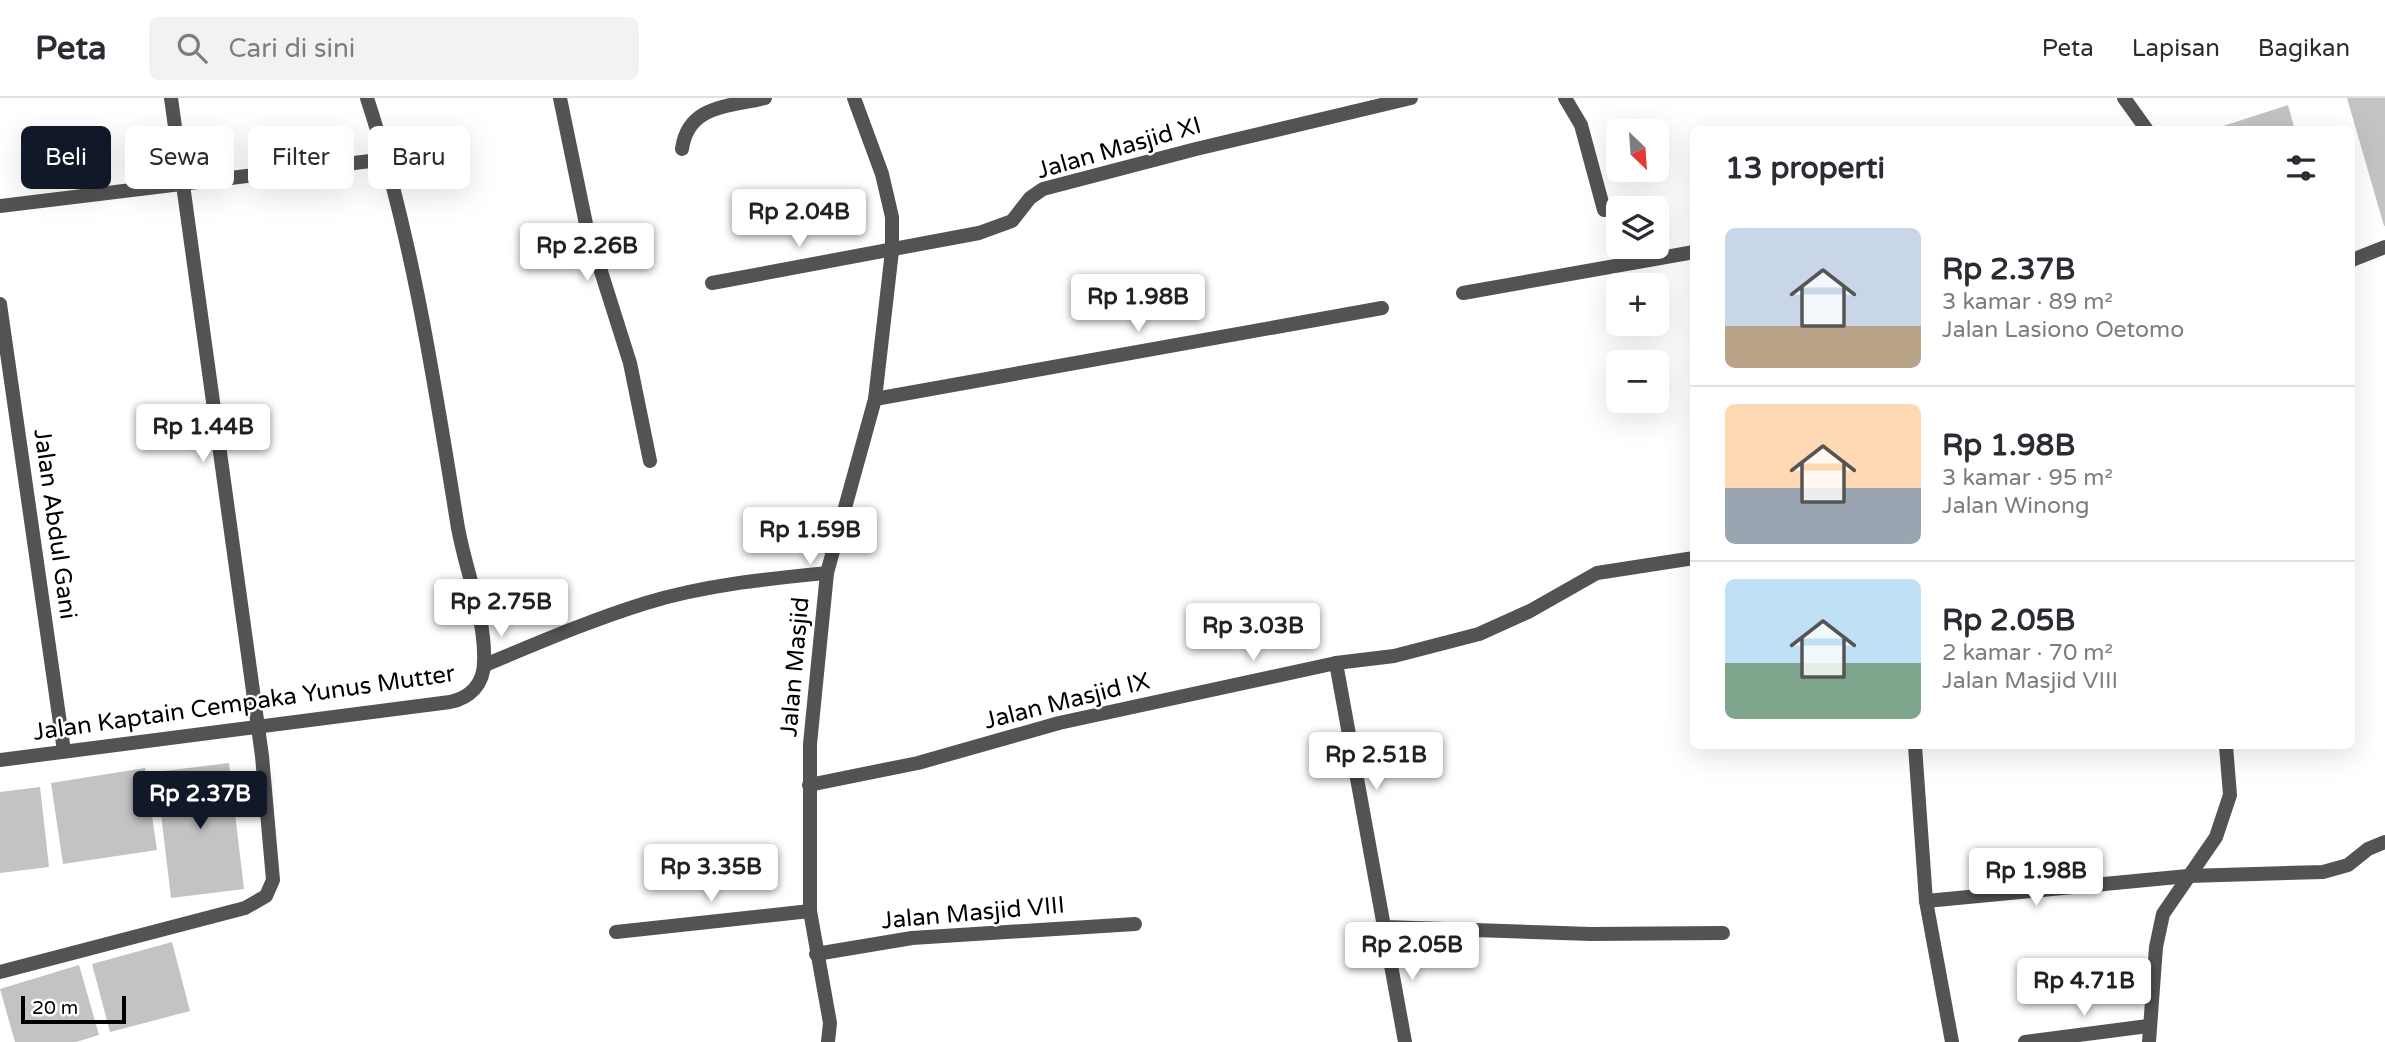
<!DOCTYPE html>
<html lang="id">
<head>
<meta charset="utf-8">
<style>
  body { margin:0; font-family:"Varela Round",sans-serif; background:#f2f2f3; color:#2b2b33; height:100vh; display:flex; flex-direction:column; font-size:26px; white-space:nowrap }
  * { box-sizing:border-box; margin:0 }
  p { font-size:23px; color:#7c7c81 }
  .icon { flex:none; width:38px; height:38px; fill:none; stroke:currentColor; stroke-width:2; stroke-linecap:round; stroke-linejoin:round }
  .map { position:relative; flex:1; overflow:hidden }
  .details { position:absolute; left:1690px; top:28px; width:665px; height:623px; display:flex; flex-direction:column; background:#fff; border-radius:10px; box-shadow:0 7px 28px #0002 }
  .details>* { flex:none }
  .banner { position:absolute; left:21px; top:28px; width:665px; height:63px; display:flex; gap:14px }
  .needle { width:46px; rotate:155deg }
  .tools { position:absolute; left:1606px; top:21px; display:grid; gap:14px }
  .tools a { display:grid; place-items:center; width:63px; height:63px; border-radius:10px; background:#fff; box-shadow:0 7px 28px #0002; font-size:35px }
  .scale { position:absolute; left:21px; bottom:18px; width:105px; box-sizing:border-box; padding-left:7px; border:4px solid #000; border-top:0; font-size:19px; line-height:24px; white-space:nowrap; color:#000; -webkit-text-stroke:5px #fff; paint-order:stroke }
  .price { position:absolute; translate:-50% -60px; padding:0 16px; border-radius:7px; background:#fff; color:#222; font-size:23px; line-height:46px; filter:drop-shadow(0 2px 4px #0008) }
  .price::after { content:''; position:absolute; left:50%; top:42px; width:21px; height:16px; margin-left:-10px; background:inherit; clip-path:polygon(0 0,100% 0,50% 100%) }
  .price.on { background:#111827; color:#fff }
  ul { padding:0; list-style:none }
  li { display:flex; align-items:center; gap:21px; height:175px; padding:0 35px }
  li+li { border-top:2px solid #e1e1e2 }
  li span { display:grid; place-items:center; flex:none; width:196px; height:140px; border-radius:10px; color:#555 }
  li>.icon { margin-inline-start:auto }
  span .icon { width:84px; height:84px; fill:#fffc; stroke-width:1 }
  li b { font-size:30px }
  h2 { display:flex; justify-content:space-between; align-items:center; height:84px; padding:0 35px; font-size:30px }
  .chip { padding:0 24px; border-radius:10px; background:#fff; box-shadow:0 7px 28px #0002; font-size:24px; line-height:63px }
  .chip.on { background:#111827; color:#fff }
  header { display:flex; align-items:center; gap:42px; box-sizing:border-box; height:98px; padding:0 35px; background:#fff; border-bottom:2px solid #e1e1e2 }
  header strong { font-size:33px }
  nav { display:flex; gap:38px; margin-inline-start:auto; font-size:24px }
  .search { width:490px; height:63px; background:#f2f2f3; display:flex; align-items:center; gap:18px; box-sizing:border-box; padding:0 24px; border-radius:10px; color:#7c7c81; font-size:26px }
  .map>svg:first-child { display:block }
  .building { fill:#c3c3c3 }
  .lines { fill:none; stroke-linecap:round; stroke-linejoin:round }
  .street { stroke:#535353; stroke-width:14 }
  .labels { text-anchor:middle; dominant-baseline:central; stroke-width:5; stroke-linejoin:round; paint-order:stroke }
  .street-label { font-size:24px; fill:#000; stroke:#fff }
</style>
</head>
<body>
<header>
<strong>Peta</strong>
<div class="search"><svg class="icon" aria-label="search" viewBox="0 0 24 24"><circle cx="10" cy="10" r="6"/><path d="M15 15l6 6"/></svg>Cari di sini</div>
<nav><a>Peta</a><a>Lapisan</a><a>Bagikan</a></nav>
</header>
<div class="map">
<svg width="2385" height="944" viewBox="0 0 2385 944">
  <rect width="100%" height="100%" fill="#fff"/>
  <!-- building -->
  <g class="building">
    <path d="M 2347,0 L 2385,0 L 2385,128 L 2384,128 Z"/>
    <path d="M 2288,7 L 2295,32 L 2214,32 L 2214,31 Z"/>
    <path d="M 229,665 L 244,791 L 171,800 L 156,674 Z"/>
    <path d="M 145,670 L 157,752 L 63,766 L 51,685 Z"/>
    <path d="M 40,689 L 49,769 L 0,775 L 0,694 Z"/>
    <path d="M 172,844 L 190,913 L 110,934 L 92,866 Z"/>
    <path d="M 79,867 L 99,937 L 76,944 L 15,944 L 0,891 Z"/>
  </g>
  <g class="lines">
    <!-- street -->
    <g class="street">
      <path d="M 560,0 L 586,126 L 630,265 L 650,363"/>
      <path d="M 1565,0 L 1581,27 L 1604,112"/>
      <path d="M 2124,0 L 2147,32"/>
      <path d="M 682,51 C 688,7 728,9 765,0"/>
      <path d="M 0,108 L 387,61"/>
      <path d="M 2352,162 L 2385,149"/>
      <path d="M 712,185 L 979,135 L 1012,123 L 1030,100 L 1043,91 L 1196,51 L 1411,0"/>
      <path d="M 1463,195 L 1694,154"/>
      <path d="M 0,206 L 64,653"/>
      <path d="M 875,301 L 1382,210"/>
      <path d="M 1336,565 L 1405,944"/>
      <path d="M 485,567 C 538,545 591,522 646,505 C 704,487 766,481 827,475"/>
      <path d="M 1915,648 L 1926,803 L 1952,944"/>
      <path d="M 0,662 L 450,604 C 470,600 484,586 484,564 C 486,518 464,470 457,424 C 434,282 412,137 367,0"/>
      <path d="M 809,687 L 918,665 L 1059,625 L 1336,565 L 1394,558 L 1479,536 L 1530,513 L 1597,475 L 1694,460"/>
      <path d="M 1926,803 L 2188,778 L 2323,774 L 2348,767 L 2368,751 L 2385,744"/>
      <path d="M 1385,829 L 1591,836 L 1723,835"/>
      <path d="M 616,834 L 810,813"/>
      <path d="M 816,856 L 912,840 L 1135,826"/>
      <path d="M 0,874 L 245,810 L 266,798 L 273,782 L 262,658 L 171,0"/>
      <path d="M 828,944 L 830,925 L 810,813 L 810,646 L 827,475 L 875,301 L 892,153 L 892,119 L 882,76 L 854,0"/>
      <path d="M 2025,944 L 2148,928"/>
      <path d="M 2149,944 L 2156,849 L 2163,816 L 2216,739 L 2230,697 L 2226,648"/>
    </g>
  </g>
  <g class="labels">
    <!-- street labels -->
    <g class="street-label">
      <text transform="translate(1119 50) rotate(-16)">Jalan Masjid XI</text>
      <text transform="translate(55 426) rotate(82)">Jalan Abdul Gani</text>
      <text transform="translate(795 569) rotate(-85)">Jalan Masjid</text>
      <text transform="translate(1067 603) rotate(-14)">Jalan Masjid IX</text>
      <text transform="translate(244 605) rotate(-8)">Jalan Kaptain Cempaka Yunus Mutter</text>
      <text transform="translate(973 815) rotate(-5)">Jalan Masjid VIII</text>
    </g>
  </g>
</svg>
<div class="tools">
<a><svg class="needle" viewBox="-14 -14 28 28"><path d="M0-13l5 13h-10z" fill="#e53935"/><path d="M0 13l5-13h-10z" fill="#7c7c81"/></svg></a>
<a><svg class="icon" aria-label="layers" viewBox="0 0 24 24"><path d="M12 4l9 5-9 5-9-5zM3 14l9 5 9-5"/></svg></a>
<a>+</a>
<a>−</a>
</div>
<div class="scale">20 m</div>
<b class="price" style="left:799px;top:151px">Rp 2.04B</b>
<b class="price" style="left:587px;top:185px">Rp 2.26B</b>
<b class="price" style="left:1138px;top:236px">Rp 1.98B</b>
<b class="price" style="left:203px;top:366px">Rp 1.44B</b>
<b class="price" style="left:810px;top:469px">Rp 1.59B</b>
<b class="price" style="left:501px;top:541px">Rp 2.75B</b>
<b class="price" style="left:1253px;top:565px">Rp 3.03B</b>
<b class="price" style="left:1376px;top:694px">Rp 2.51B</b>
<b class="price on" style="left:200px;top:733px">Rp 2.37B</b>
<b class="price" style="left:711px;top:806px">Rp 3.35B</b>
<b class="price" style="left:2036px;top:810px">Rp 1.98B</b>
<b class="price" style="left:1412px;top:884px">Rp 2.05B</b>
<b class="price" style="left:2084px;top:920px">Rp 4.71B</b>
<div class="banner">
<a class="chip on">Beli</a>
<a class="chip">Sewa</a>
<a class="chip">Filter</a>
<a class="chip">Baru</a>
</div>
<section class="details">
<h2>13 properti<svg class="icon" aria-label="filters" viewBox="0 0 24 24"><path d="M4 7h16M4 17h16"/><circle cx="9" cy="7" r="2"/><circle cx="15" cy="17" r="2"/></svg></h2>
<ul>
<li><span style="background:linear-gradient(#c9d6e8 70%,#b9a48a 0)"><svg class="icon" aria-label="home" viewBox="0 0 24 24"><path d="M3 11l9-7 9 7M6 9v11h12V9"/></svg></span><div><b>Rp 2.37B</b><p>3 kamar · 89 m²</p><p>Jalan Lasiono Oetomo</p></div></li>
<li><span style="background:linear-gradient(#ffd9b3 60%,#9aa5b1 0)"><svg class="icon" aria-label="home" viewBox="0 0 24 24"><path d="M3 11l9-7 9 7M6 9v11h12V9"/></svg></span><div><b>Rp 1.98B</b><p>3 kamar · 95 m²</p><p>Jalan Winong</p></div></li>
<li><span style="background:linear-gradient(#bfe0f5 60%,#7fa58c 0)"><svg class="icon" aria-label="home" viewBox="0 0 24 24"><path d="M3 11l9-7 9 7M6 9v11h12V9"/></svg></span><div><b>Rp 2.05B</b><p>2 kamar · 70 m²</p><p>Jalan Masjid VIII</p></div></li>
</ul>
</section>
</div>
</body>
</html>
